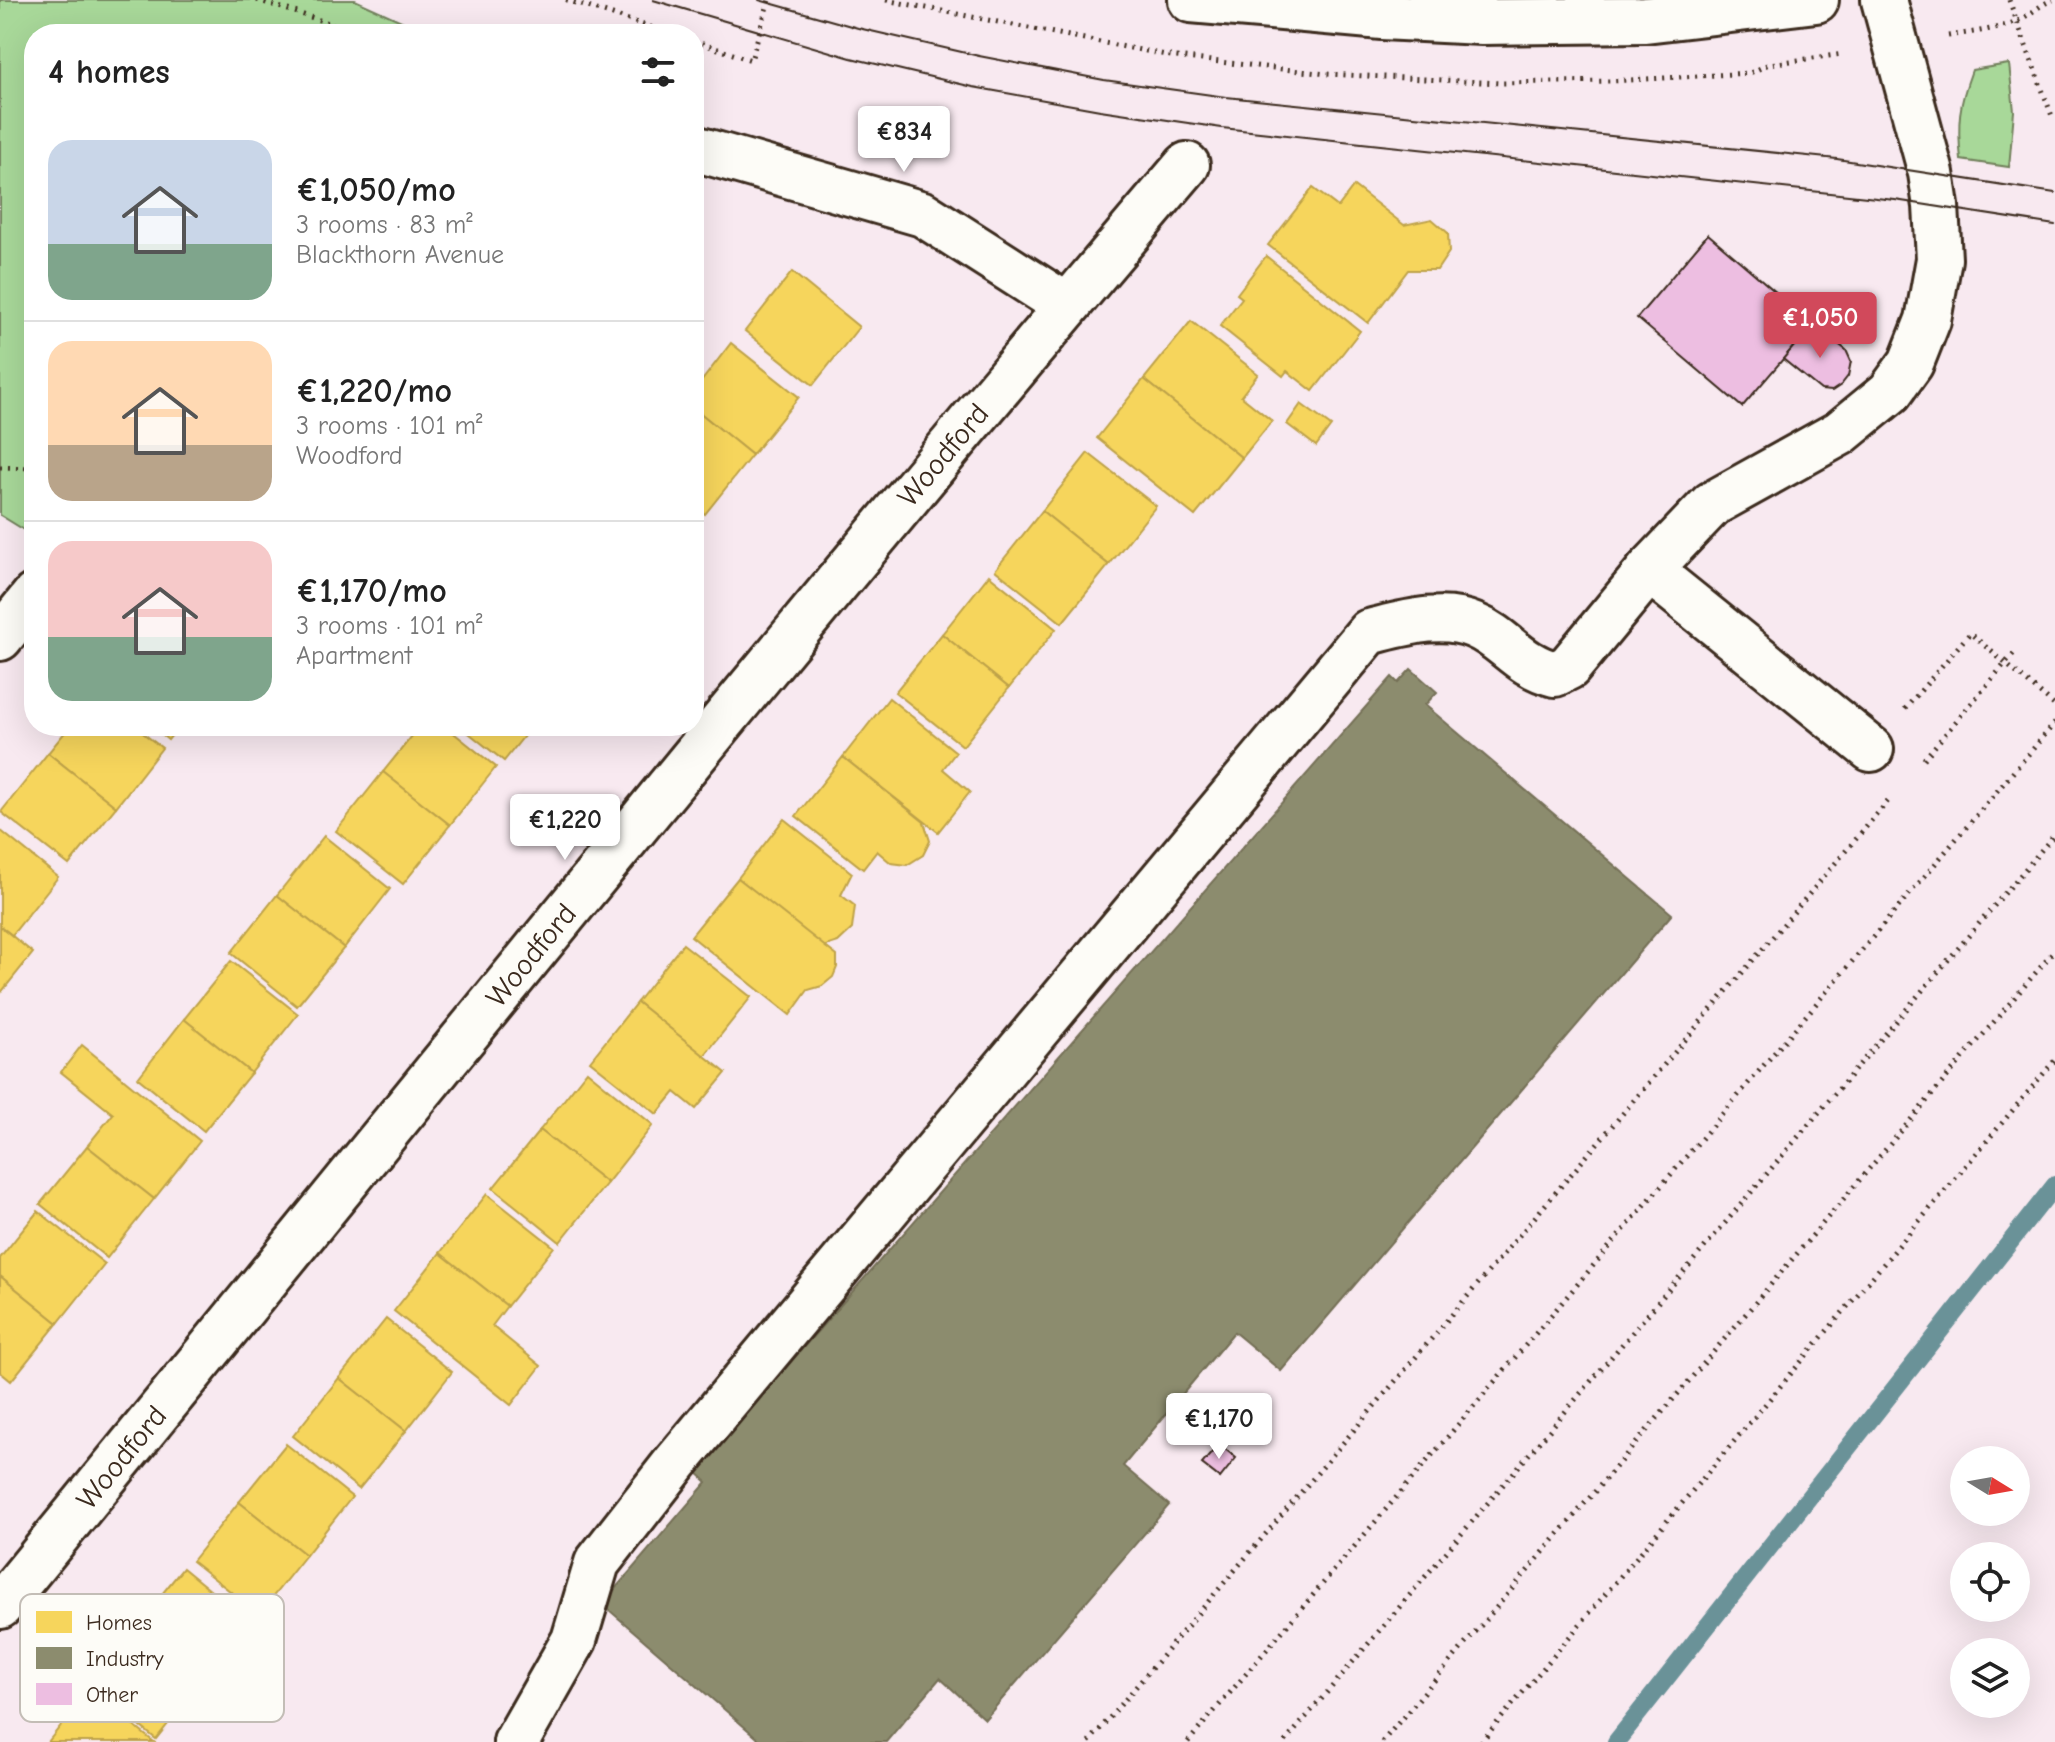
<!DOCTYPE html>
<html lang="en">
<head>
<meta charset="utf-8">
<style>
  body { margin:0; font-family:"Comic Neue",sans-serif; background:#f2f2f2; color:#222; height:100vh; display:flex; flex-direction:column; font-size:30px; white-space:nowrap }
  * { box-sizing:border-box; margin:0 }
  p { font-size:26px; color:#767676 }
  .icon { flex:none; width:44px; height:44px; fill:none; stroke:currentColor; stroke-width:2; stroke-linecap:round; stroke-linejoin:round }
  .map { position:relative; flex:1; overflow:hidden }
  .panel { position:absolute; left:24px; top:24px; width:680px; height:712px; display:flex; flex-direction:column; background:#fff; border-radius:32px; box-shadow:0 8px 32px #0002 }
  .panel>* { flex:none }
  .needle { width:52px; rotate:101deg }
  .fabs { position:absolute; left:1950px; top:1446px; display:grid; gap:16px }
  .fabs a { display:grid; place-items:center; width:80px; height:80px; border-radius:50%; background:#fff; box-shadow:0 8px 32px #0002; font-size:40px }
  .price { position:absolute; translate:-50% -68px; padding:0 18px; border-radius:8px; background:#fff; color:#222; font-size:26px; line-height:52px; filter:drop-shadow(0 2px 4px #0008) }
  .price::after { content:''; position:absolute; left:50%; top:48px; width:24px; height:18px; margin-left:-12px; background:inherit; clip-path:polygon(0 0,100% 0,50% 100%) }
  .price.selected { background:#d1495b; color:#fff }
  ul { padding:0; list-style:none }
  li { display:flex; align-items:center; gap:24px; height:200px; padding:0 24px }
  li+li { border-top:2px solid #e0e0e0 }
  li span { display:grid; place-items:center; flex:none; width:224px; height:160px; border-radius:24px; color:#555 }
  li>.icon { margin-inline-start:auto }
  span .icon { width:96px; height:96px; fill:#fffc; stroke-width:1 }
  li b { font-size:34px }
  h2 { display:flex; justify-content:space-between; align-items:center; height:96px; padding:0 24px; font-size:34px }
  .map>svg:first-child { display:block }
  .green { fill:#a8d899; stroke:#72815c; stroke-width:2 }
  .homes { fill:#f6d55c; stroke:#bea249; stroke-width:2 }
  .industry { fill:#8c8c6e; stroke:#746f56; stroke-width:2 }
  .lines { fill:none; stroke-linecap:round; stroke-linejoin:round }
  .stream { stroke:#6b9298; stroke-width:18 }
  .building { fill:#edbee1; stroke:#3b2a1e; stroke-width:2 }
  .minor-casing { stroke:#3b2a1e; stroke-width:50 }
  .path { stroke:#3b2a1e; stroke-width:5; stroke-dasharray:2 6; stroke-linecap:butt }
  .minor { stroke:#fdfcf7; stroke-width:44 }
  .tram { stroke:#3b2a1e; stroke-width:2 }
  .labels { text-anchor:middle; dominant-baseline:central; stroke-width:8; stroke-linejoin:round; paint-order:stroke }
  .street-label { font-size:30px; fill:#3b2a1e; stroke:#fdfcf7 }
  .key { fill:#fdfcf7; stroke:#c3bdb6; stroke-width:2 }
  .key-label { font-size:22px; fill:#3b2a1e }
</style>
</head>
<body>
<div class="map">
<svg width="2055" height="1742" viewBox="0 0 2055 1742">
  <rect width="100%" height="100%" fill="#f8e9f0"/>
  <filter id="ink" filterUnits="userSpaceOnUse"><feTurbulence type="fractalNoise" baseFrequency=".0125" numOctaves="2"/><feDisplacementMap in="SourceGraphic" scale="16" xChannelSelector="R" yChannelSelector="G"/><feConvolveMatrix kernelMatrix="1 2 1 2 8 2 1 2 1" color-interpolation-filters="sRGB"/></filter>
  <g filter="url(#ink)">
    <!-- green -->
    <g class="green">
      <path d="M 0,0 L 355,0 L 430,34 L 34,34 L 34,536 L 0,515 Z"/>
      <path d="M 2009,64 L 2014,111 L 2009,167 L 1961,160 C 1957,122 1959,105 1972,70 Z"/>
    </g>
    <!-- homes -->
    <g class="homes">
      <path d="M 1354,186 L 1404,225 L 1432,219 L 1448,233 L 1449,252 L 1437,270 L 1408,270 L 1368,323 L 1268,245 L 1313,188 L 1338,207 Z"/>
      <path d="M 1266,256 L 1360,331 L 1313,391 L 1287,371 L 1283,376 L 1220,326 L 1242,298 L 1237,294 Z"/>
      <path d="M 792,272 L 859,327 L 813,385 L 745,331 Z"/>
      <path d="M 1191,321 L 1258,374 L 1241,396 L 1272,421 L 1242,458 L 1144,379 Z"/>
      <path d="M 731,343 L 799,397 L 752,455 L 694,408 L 694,391 Z"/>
      <path d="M 1144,379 L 1242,458 L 1195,516 L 1097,438 Z"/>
      <path d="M 1301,404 L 1331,426 L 1316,446 L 1287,424 Z"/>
      <path d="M 694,408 L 752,455 L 705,514 L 694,505 Z"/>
      <path d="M 1088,453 L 1156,506 L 1109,565 L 1042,511 Z"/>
      <path d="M 1042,511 L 1109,565 L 1062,623 L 995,570 Z"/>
      <path d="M 989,575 L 1056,629 L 1009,688 L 942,634 Z"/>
      <path d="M 942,634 L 1009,688 L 963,746 L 895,692 Z"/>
      <path d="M 889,698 L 956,752 L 943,769 L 970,792 L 938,832 L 843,757 Z"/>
      <path d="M 70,726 L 134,726 L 162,748 L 116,807 L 48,753 Z"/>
      <path d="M 151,726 L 179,726 L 168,740 Z"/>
      <path d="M 420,726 L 445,726 L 496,767 L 450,825 L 383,772 Z"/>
      <path d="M 460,726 L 532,726 L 504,761 Z"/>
      <path d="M 48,753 L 116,807 L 69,865 L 1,812 Z"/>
      <path d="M 843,757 L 924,822 L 930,841 L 923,855 L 907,865 L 891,863 L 877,851 L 863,869 L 796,816 Z"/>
      <path d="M 383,772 L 450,825 L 403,884 L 336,831 Z"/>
      <path d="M 784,819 L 852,873 L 841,895 L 855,906 L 852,929 L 838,942 L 823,947 L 738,878 Z"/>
      <path d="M 0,830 L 58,877 L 12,935 L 0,926 Z"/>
      <path d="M 324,836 L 390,889 L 344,948 L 277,895 Z"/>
      <path d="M 738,878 L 837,956 L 837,967 L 833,977 L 822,986 L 808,990 L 790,1015 L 691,936 Z"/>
      <path d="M 277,895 L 344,948 L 297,1006 L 231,953 Z"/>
      <path d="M 0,926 L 33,953 L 0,994 Z"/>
      <path d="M 683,944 L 751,997 L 704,1056 L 637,1002 Z"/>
      <path d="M 231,961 L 298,1014 L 251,1073 L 184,1019 Z"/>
      <path d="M 637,1002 L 726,1073 L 696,1109 L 675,1092 L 657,1114 L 590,1061 Z"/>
      <path d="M 184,1019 L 251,1073 L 204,1131 L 138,1078 Z"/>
      <path d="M 82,1045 L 200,1141 L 154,1199 L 87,1146 L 113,1114 L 61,1072 Z"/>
      <path d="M 587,1071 L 653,1125 L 607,1183 L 540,1130 Z"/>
      <path d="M 540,1130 L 607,1183 L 560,1242 L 493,1188 Z"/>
      <path d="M 87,1146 L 154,1199 L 107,1258 L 40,1204 Z"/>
      <path d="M 487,1194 L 554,1247 L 507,1306 L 440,1253 Z"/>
      <path d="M 38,1211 L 105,1264 L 58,1323 L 0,1276 L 0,1258 Z"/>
      <path d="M 440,1253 L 507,1306 L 492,1326 L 541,1366 L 511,1405 L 394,1311 Z"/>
      <path d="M 0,1276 L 58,1323 L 11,1381 L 0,1372 Z"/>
      <path d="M 386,1319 L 452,1372 L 406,1431 L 339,1378 Z"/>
      <path d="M 339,1378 L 406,1431 L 359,1489 L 293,1436 Z"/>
      <path d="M 286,1444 L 352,1497 L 306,1555 L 239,1502 Z"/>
      <path d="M 239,1502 L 306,1555 L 259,1614 L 192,1561 Z"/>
      <path d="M 183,1568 L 249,1622 L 203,1680 L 136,1626 Z"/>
      <path d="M 136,1626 L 203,1680 L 156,1739 L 89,1685 Z"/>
      <path d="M 89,1690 L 154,1742 L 48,1742 Z"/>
    </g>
    <!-- industry -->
    <path class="industry" d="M 1411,669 L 1437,692 L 1425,705 L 1672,914 L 1281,1371 L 1234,1332 L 1123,1466 L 1169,1505 L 985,1719 L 940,1678 L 886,1742 L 762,1742 L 602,1604 L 707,1482 L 695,1471 L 1392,677 L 1398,683 Z"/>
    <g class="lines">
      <!-- stream -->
      <path class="stream" d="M 1616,1742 L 2055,1185"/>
    </g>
    <!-- building -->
    <g class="building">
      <path d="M 1708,234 L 1813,324 L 1742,407 L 1637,318 Z"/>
      <path d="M 1813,324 L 1846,350 L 1851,361 L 1848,376 L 1841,385 L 1832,391 L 1821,390 L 1783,359 Z"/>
      <path d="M 1219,1444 L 1236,1458 L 1220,1478 L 1202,1464 Z"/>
    </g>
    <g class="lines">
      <defs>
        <g id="minor">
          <path d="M 1191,0 L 1382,17 L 1482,22 L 1645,20 L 1816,0"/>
          <path d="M 694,148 L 923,214 L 1067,306"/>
          <path d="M 1649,570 L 1871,749"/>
          <path d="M 0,638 L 34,596"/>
          <path id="s1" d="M 0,1606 C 394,1125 784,639 1187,165"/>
          <path d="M 516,1742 L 574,1640 L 597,1563 L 676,1462 L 1369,632 C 1402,624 1442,611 1475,626 C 1505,638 1518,665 1555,674 L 1569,667 L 1649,570 L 1712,504 L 1840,433 L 1890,392 L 1911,363 L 1928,320 L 1939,259 L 1936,206 L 1931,173 L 1884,0"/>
        </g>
      </defs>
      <!-- minor casing -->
      <use href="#minor" class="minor-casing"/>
      <!-- path -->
      <g class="path">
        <path d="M 257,0 L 335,25 L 349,34"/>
        <path d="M 566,0 L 672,34"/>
        <path d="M 886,0 L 1176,57 L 1327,74 L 1500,83 L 1612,81 L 1750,73 L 1769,64 L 1843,54"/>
        <path d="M 2009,0 L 2052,116"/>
        <path d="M 1948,36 C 1972,32 1997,30 2019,20 C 2032,14 2040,4 2053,0"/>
        <path d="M 694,41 L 751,60 L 769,0"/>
        <path d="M 0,467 L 34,468"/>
        <path d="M 1905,709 L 1970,633 L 2055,706"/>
        <path d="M 1924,759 L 2014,653"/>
        <path d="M 1089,1742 L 1889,800"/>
        <path d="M 1188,1742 L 2055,723"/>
        <path d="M 1285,1742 L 2055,834"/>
        <path d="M 1382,1742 L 2055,950"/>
        <path d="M 1481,1742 L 2055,1060"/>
      </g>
      <!-- minor -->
      <use href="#minor" class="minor"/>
      <!-- tram -->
      <g class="tram">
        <path d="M 653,0 L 851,58 L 973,87 L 1100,110 L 1222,128 L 1895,200 L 2055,225"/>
        <path d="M 759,0 L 858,28 L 979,56 L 1104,80 L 1226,97 L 1837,159 L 2055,193"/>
      </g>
    </g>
  </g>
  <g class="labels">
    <!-- street labels -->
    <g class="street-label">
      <text stroke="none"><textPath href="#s1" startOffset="1488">Woodford</textPath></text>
      <text stroke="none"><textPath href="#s1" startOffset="840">Woodford</textPath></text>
      <text stroke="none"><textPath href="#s1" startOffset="192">Woodford</textPath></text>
    </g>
  </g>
  <!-- legend -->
  <rect x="20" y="1594" width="264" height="128" rx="12" class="key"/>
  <rect x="36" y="1611" width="36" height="22" fill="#f6d55c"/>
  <rect x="36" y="1647" width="36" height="22" fill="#8c8c6e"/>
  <rect x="36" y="1683" width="36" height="22" fill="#edbee1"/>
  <g class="key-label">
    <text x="86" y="1630">Homes</text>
    <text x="86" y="1666">Industry</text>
    <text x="86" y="1702">Other</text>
  </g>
</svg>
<div class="fabs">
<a><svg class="needle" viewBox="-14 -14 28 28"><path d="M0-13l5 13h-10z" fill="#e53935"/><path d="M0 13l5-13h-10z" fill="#767676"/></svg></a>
<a><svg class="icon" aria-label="locate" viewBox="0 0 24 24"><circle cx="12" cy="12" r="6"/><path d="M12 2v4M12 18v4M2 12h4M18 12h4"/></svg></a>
<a><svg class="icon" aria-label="layers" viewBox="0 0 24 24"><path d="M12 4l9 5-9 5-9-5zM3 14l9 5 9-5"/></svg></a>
</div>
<b class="price" style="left:904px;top:174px">€834</b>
<b class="price selected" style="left:1820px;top:360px">€1,050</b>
<b class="price" style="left:565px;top:862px">€1,220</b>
<b class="price" style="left:1219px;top:1461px">€1,170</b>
<section class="panel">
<h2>4 homes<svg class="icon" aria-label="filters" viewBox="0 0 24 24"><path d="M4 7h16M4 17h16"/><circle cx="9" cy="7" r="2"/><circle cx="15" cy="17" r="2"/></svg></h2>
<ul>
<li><span style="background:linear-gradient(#c9d6e8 65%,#7fa58c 0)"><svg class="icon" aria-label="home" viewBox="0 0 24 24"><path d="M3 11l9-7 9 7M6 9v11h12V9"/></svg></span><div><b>€1,050/mo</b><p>3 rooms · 83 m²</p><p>Blackthorn Avenue</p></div></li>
<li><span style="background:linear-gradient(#ffd9b3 65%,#b9a48a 0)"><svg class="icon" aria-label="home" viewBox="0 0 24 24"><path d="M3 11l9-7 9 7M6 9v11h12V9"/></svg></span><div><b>€1,220/mo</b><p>3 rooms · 101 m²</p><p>Woodford</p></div></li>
<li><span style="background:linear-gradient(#f6c9c9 60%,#7fa58c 0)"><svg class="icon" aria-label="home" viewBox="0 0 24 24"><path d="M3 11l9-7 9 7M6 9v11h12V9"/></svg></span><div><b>€1,170/mo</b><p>3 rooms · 101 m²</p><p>Apartment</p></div></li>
</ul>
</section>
</div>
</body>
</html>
